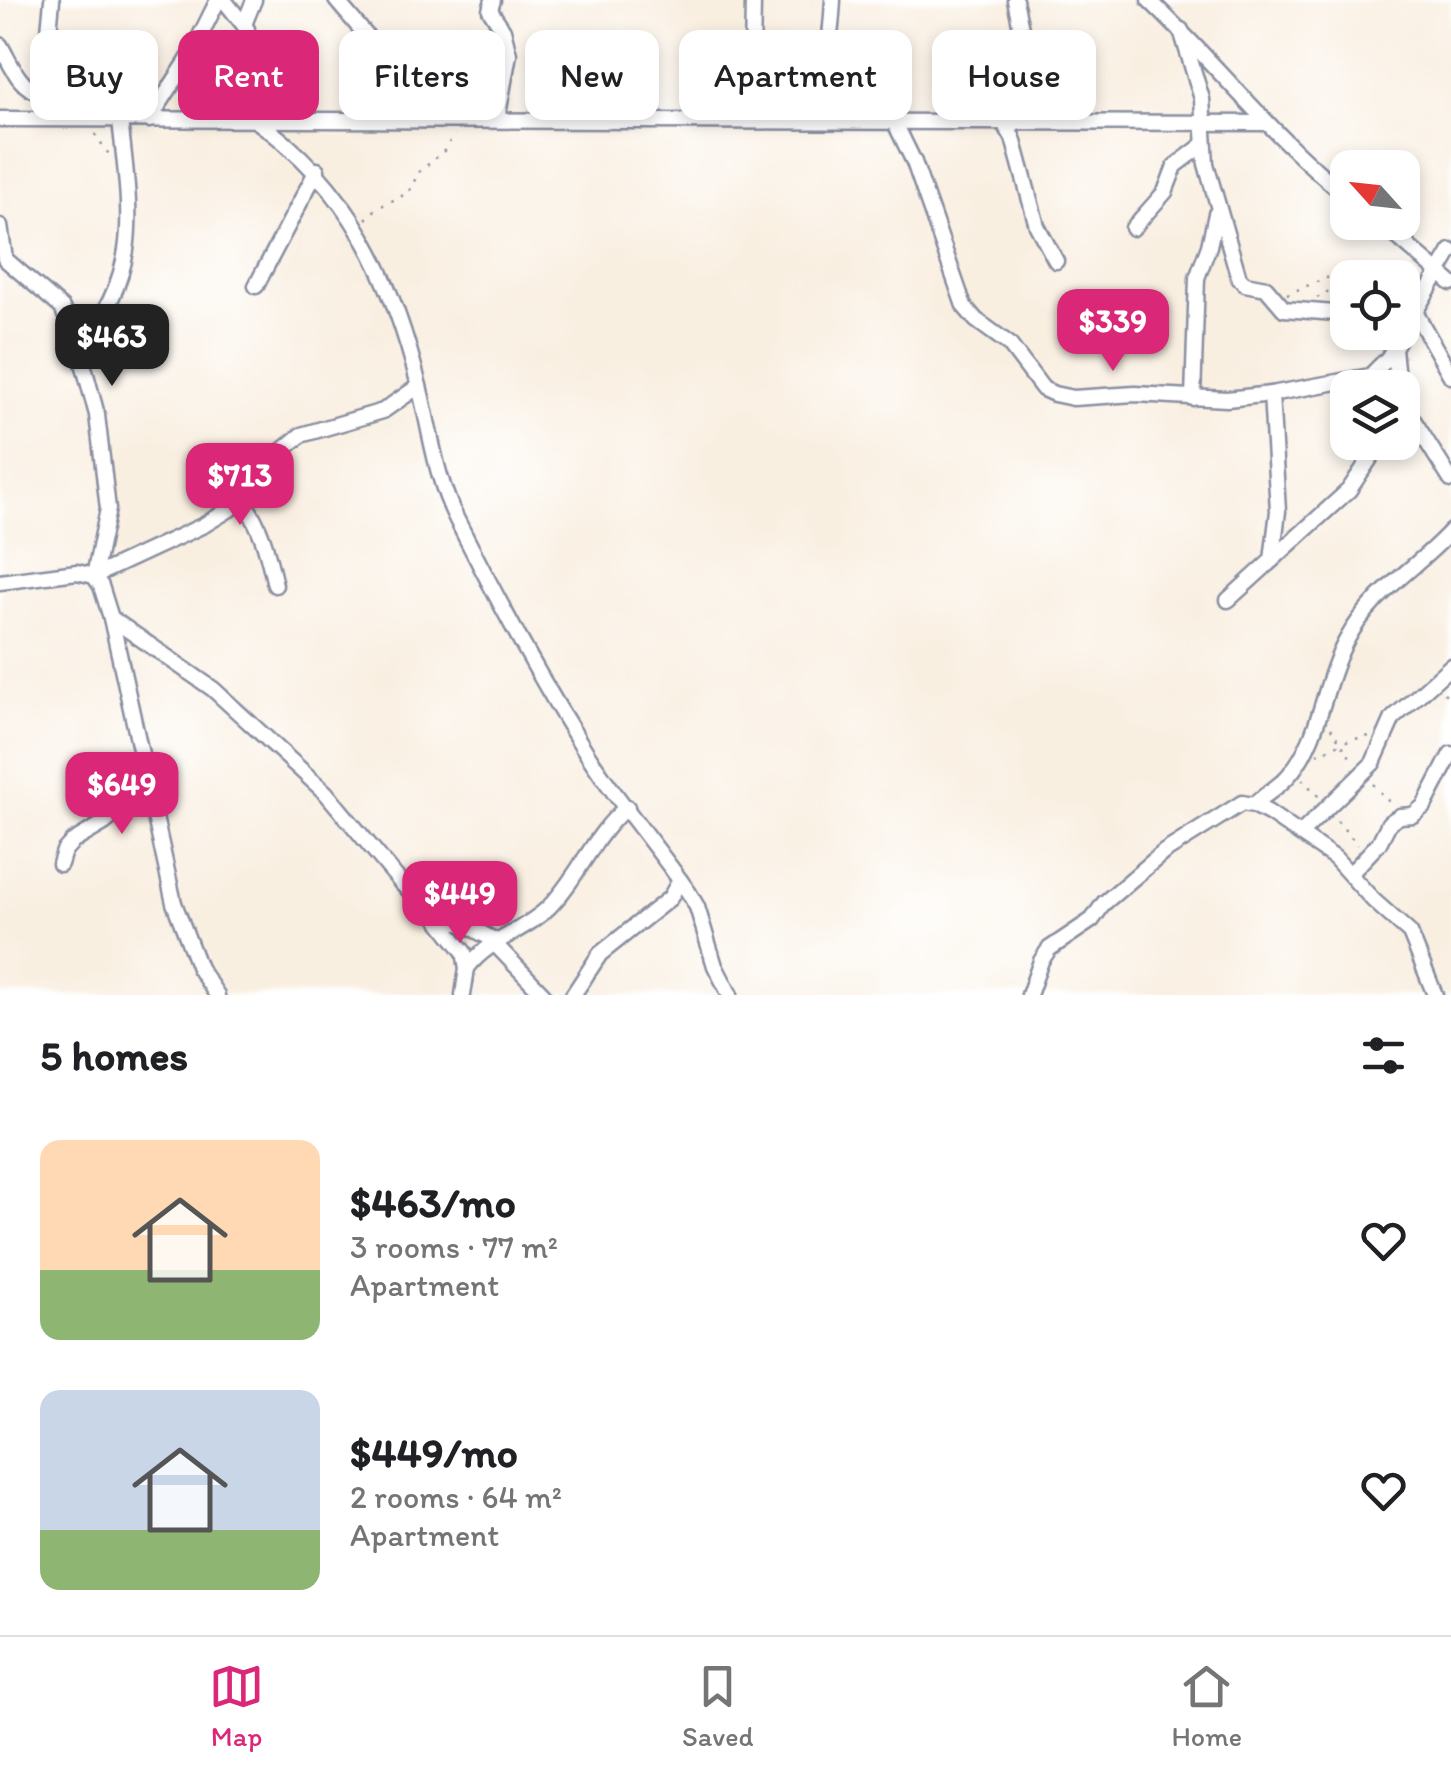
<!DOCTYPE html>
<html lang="en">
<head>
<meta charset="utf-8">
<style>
  body { margin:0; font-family:Itim,sans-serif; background:#f2f2f2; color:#202124; height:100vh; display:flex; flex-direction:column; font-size:38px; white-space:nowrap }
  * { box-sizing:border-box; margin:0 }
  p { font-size:32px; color:#757577 }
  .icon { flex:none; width:55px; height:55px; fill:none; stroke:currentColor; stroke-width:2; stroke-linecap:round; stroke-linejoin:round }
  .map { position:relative; height:995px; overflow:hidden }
  .drawer { display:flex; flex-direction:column; background:#fff; flex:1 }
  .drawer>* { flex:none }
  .banner { position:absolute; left:30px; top:30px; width:1392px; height:90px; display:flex; gap:20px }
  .needle { width:65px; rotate:297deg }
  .fabs { position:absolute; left:1330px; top:150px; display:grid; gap:20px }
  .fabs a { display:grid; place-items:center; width:90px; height:90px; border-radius:20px; background:#fff; box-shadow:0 5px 15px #0003; font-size:50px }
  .price { position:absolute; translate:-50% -85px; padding:0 22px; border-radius:20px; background:#db2777; color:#fff; font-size:32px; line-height:65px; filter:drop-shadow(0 2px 5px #0008) }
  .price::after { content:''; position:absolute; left:50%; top:60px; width:30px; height:22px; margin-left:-15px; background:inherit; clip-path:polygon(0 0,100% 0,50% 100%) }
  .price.on { background:#222; color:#fff }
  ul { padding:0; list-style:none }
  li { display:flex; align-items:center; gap:30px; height:250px; padding:0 40px }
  li span { display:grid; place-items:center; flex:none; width:280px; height:200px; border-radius:20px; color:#555 }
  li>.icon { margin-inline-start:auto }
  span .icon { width:120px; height:120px; fill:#fffc; stroke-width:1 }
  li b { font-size:42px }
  h2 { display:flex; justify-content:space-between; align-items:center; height:120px; padding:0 40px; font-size:42px }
  .chip { padding:0 35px; border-radius:20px; background:#fff; box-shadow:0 5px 15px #0003; font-size:35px; line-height:90px }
  .chip.on { background:#db2777; color:#fff }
  .dock { display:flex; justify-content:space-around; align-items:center; height:140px; border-top:2px solid #e0e0e0; background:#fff; font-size:28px; color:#757577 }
  .dock a { display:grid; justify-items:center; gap:5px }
  .dock .on { color:#db2777 }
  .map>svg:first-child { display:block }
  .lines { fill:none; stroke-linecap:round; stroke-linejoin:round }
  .minor-casing { stroke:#8a8fa0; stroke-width:19 }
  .path { stroke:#8a8fa0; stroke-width:2.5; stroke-dasharray:2.5 8; stroke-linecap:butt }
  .minor { stroke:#fff; stroke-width:14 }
</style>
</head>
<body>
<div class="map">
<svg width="1451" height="995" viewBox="0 0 1451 995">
  <rect width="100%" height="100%" fill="#fff"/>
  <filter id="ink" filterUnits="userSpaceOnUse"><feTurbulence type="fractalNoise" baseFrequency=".01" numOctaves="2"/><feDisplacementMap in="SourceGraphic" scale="20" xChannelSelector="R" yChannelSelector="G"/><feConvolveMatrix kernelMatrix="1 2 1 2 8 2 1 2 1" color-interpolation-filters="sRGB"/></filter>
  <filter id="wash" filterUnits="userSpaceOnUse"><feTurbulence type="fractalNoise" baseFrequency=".0048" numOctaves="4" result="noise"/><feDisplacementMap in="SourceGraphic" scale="40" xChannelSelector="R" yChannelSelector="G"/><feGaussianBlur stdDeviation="2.25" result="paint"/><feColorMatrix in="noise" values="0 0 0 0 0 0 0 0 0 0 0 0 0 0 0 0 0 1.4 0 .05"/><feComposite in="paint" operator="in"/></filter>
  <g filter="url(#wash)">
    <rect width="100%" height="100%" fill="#f9efe1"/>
  </g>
  <g filter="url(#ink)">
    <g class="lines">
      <defs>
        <g id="minor">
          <path d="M 224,0 L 247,29 L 246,119"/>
          <path d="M 336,0 L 370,40 L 479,98 L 487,108 L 489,120"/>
          <path d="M 493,0 L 490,10 L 503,30 L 509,54 L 497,120"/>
          <path d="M 1149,0 C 1217,64 1274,139 1348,197"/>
          <path d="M 245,22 L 254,0"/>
          <path d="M 1181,30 L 1202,99 L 1206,164 L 1239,278 L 1245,284 L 1266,288 L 1284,309 L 1348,314"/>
          <path d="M 0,45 C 12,65 18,88 43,94"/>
          <path d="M 45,118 L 43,94 L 52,0"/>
          <path d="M 0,119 L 1266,123"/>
          <path d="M 254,119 C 350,186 393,279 420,390 C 431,434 436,479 457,520 C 497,599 539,678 586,752 C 617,801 656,845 689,893 L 697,907 L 715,966 L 730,995"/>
          <path d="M 149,120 L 188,60 L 218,0"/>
          <path d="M 751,121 L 753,0"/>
          <path d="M 781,121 C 825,71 829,67 833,0"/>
          <path d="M 895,123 L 914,162 L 964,306 L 976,320 L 1009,344 L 1043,389 L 1054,394 L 1073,398 L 1135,394 L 1227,399 L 1271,394 L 1370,376 L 1388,358 L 1451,251"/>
          <path d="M 1004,123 L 1013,138 L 1037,226 L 1056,261"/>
          <path d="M 1015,124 L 1029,66 L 1015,0"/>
          <path d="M 1380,222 L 1451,283"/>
          <path d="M 0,226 L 5,259 L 62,308 L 79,348 L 97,415 L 108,509 L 94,576"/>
          <path d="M 1133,228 L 1165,192 L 1175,166 L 1203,145"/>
          <path d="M 256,286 L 317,170"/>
          <path d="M 1415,312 L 1451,376"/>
          <path d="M 1376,332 L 1397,342"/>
          <path d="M 79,348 C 143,272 130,212 120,120"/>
          <path d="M 1394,348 L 1398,388"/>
          <path d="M 1271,394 L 1278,511 L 1272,560"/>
          <path d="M 1193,398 L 1197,278 L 1209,246 L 1216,214"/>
          <path d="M 1402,402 L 1451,480"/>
          <path d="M 243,501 C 262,527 268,555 275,585"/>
          <path d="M 94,576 L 204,525 L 243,501 L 254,494 L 279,453 L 301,435 L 383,411 L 419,386"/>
          <path d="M 0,582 L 77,572 L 94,576 L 101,586 L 111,618 L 174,903 L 199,968 L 217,995"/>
          <path d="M 1228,600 L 1349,490 L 1381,442"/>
          <path d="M 111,618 L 213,689 L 326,793 L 402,884 L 431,910 L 464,952 L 467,968 L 463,995"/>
          <path d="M 1254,805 C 1265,794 1279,787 1289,775 C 1321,738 1323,683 1346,641 C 1373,591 1414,571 1451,531"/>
          <path d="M 1300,834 L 1373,763 L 1393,718 L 1451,666"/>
          <path d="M 60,864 L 64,851 L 72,842 L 104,823 L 148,788"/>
          <path d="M 1350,874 L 1379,843 L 1389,823 L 1400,816 L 1413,815 L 1424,806 L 1451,754"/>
          <path d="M 437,917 L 466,925 L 496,941"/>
          <path d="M 494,943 L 544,995"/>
          <path d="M 467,968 C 489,939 524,932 549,907 C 579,877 593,835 627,807"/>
          <path d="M 573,995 L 600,954 L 670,898 L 680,880"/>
          <path d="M 1029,995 L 1041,961 L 1049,949 L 1092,920 L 1104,903 L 1164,852 L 1242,803 L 1254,805 L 1269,813 L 1335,858 L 1373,900 L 1410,933 L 1435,995"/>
        </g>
      </defs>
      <!-- minor casing -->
      <use href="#minor" class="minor-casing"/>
      <!-- path -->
      <g class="path">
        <path d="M 262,40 L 294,60 L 302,108"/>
        <path d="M 258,67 L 273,63 L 294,66"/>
        <path d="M 95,134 L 110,156"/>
        <path d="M 366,219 L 377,208 L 408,193 L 419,172 L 445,150 L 454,134"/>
        <path d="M 1402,282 L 1416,282"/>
        <path d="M 1287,294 L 1329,277 L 1340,281 L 1348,290"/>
        <path d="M 1317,298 L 1329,291 L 1347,289"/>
        <path d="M 1444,693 L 1451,699"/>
        <path d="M 1331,728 L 1354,763"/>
        <path d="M 1317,754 L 1349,740 L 1370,736"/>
        <path d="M 1302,779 L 1320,798"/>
        <path d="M 1373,784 L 1391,804"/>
        <path d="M 1337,821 L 1358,845"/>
      </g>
      <!-- minor -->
      <use href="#minor" class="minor"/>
    </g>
  </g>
</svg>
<div class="fabs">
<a><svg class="needle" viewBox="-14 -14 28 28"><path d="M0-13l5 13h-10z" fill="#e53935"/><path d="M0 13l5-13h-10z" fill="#757577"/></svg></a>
<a><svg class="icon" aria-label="locate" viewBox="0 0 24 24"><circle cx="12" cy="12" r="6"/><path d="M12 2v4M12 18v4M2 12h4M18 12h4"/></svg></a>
<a><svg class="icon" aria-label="layers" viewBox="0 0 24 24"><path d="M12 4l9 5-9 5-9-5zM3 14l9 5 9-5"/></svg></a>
</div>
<b class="price" style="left:1113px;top:374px">$339</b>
<b class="price on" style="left:112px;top:389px">$463</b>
<b class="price" style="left:240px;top:528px">$713</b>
<b class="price" style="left:122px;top:837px">$649</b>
<b class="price" style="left:460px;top:946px">$449</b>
<div class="banner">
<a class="chip">Buy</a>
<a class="chip on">Rent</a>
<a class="chip">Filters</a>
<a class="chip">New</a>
<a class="chip">Apartment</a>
<a class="chip">House</a>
</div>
</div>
<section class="drawer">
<h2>5 homes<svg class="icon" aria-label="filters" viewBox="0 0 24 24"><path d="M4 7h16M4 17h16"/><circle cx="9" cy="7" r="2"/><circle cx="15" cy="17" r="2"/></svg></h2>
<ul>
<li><span style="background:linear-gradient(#ffd9b3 65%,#8fb573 0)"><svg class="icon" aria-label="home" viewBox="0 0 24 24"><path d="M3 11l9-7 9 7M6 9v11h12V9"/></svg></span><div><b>$463/mo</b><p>3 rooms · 77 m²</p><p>Apartment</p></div><svg class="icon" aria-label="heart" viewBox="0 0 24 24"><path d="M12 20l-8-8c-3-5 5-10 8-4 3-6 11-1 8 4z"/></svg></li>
<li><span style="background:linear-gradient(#c9d6e8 70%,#8fb573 0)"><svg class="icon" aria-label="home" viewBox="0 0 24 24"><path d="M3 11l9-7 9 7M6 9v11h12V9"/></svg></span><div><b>$449/mo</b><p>2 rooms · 64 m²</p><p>Apartment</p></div><svg class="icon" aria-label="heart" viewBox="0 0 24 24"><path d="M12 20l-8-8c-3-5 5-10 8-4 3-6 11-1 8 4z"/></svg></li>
</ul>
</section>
<nav class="dock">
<a class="on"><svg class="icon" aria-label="map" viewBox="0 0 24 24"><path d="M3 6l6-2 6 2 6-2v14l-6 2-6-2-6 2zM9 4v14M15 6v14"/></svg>Map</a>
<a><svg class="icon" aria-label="saved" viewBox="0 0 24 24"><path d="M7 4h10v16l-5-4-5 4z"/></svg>Saved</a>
<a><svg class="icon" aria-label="home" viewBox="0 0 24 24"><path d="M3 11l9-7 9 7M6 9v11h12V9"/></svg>Home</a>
</nav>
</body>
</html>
